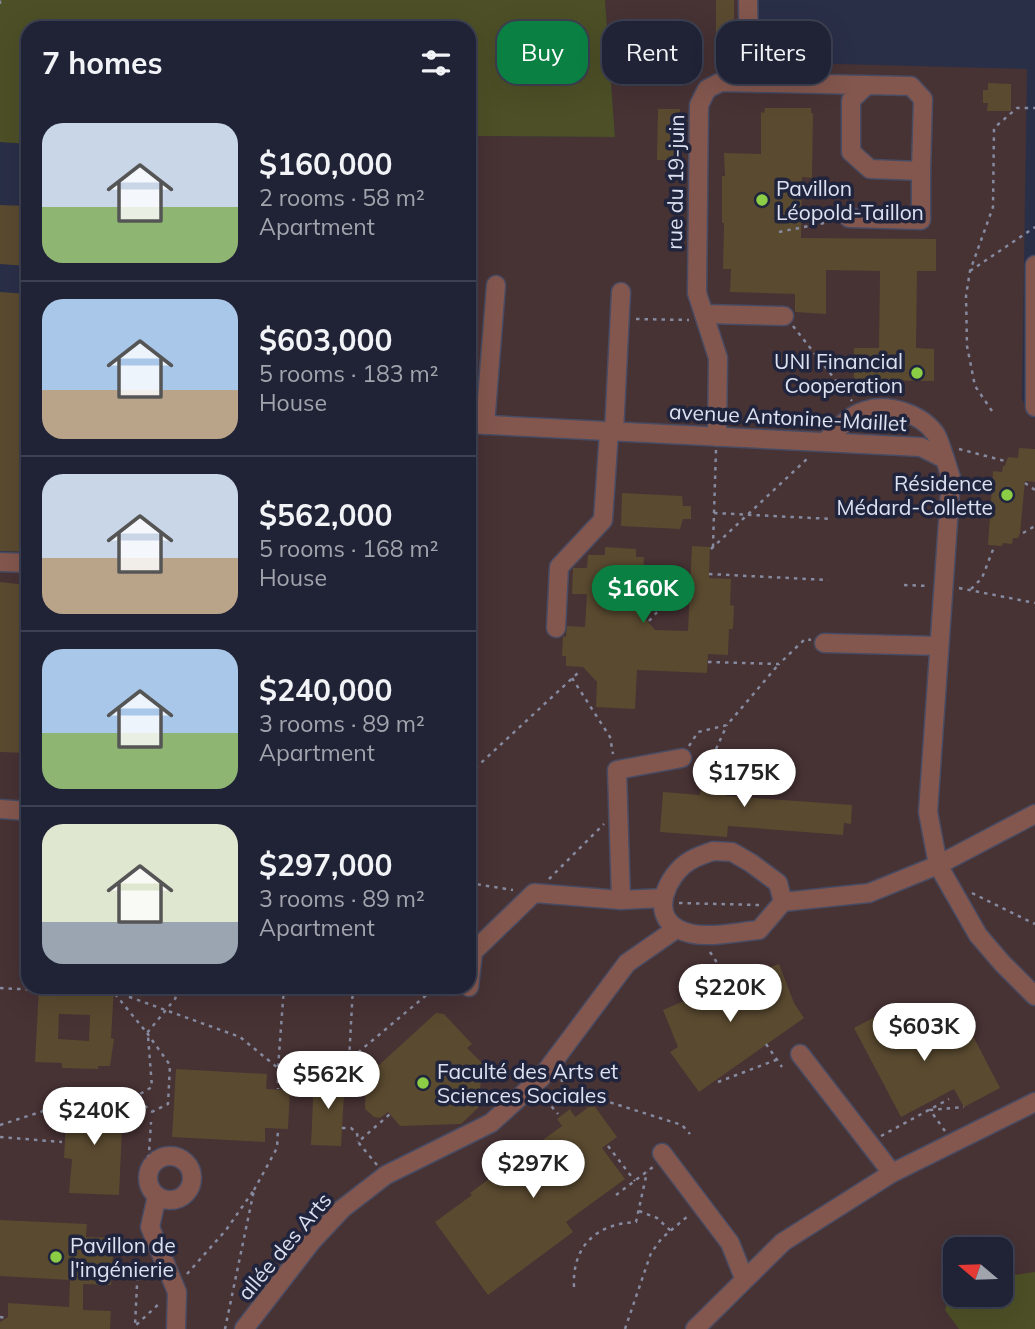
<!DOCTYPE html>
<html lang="en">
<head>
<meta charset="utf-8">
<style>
  body { margin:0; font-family:Mulish,sans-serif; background:#282b3e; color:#f1f3f6; height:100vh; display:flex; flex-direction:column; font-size:26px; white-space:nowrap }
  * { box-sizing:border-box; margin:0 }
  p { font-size:23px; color:#a2a4ad }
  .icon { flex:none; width:38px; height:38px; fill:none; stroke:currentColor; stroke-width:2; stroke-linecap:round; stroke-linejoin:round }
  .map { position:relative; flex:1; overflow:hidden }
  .side { position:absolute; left:21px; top:21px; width:455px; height:973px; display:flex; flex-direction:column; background:#202336; border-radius:21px; box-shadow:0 7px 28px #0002,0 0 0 2px #3d4051 }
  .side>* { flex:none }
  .guide { position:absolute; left:497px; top:21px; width:432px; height:63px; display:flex; gap:14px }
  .needle { width:46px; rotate:289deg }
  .fabs { position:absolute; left:943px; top:1237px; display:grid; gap:14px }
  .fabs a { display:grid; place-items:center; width:70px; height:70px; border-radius:14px; background:#202336; box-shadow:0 7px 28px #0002,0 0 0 2px #3d4051; font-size:35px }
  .price { position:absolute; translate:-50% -60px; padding:0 16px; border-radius:24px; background:#fff; color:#222; font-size:23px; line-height:46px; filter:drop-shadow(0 2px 4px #0008) }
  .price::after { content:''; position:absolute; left:50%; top:42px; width:21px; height:16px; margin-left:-10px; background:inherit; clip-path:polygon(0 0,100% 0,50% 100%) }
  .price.current { background:#0b8043; color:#fff }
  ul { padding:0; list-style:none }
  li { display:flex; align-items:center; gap:21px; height:175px; padding:0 21px }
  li+li { border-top:2px solid #3d4051 }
  li span { display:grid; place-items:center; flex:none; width:196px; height:140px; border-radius:21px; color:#555 }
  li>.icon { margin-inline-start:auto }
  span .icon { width:84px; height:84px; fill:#fffc; stroke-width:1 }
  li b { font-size:30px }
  h2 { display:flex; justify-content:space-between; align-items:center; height:84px; padding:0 21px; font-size:30px }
  .pill { padding:0 24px; border-radius:21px; background:#202336; box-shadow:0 7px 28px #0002,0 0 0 2px #3d4051; font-size:24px; line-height:63px }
  .pill.current { background:#0b8043; color:#fff }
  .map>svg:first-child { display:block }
  .education { fill:#473234; fill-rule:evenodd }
  .green { fill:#4d5026 }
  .building { fill:#5a4a30; fill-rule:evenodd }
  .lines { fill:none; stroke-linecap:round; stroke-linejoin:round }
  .minor-casing { stroke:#474b63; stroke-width:21 }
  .path { stroke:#868a9f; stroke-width:2.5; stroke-dasharray:3.5 5; stroke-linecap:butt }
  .minor { stroke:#83574e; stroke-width:18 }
  .poi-dot { fill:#8bce46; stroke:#20253d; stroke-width:2.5 }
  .labels { text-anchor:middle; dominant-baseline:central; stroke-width:7; stroke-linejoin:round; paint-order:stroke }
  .street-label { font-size:21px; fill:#dde1f1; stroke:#20253d }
  .poi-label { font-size:21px; fill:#dde1f1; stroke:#20253d; text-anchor:start }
</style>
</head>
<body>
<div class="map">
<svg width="1035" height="1329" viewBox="0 0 1035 1329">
  <rect width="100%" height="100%" fill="#2a2f48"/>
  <!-- education -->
  <path class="education" d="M 605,0 L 756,0 L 760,62 L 1027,69 L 1022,399 L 1030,417 L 1035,418 L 1035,1329 L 0,1329 L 0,553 L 28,554 L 28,987 L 469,987 L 469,136 L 615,137 ZM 956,1250 L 1001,1250 L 1001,1295 L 956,1295 Z"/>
  <!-- green -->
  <g class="green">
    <path d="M 0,0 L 605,0 L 615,137 L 469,136 L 469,28 L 28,28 L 28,144 L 0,142 Z"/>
    <path d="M 1035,1272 L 1035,1329 L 959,1329 L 945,1310 L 952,1284 L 955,1283 L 956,1295 L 1001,1295 L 1001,1277 Z"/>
  </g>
  <!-- building -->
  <g class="building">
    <rect x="716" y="0" width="18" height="42"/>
    <path d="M 988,83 L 1011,84 L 1011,111 L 987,111 L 988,103 L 983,103 L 983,90 L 988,90 Z"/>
    <path d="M 765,108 L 811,108 L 811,113 L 813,113 L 812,178 L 802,177 L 801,238 L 936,239 L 936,271 L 917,271 L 916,348 L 934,349 L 934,381 L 854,380 L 854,348 L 879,348 L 880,271 L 826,270 L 826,314 L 795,312 L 795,294 L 730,292 L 731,269 L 723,269 L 724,223 L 722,223 L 722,176 L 725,176 L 724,153 L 761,154 L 761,112 L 764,113 Z"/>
    <path d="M 658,109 L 680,109 L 679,160 L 657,160 Z"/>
    <path d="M 0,205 L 28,206 L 28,266 L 0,264 Z"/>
    <path d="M 0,292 L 28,294 L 28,552 L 0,551 Z"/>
    <path d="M 1019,448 L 1035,449 L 1035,482 L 1025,481 L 1020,533 L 1018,538 L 1013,538 L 1012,544 L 1003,543 L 1002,546 L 988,545 L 993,471 L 1002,472 L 1003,466 L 1005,466 L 1008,457 L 1018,458 Z"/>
    <path d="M 622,493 L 682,496 L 683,506 L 691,506 L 691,519 L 683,519 L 680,529 L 621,526 Z"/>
    <path d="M 692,546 L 710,547 L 709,578 L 731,579 L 730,605 L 734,606 L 733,629 L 729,629 L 728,655 L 708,654 L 707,673 L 637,670 L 635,709 L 596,707 L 597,682 L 583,667 L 566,666 L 566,656 L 562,656 L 563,636 L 566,637 L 567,626 L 585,627 L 587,594 L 572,594 L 573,568 L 587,568 L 588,555 L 605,555 L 605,547 L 636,549 L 636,557 L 644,557 L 641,614 L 655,630 L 688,631 Z"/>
    <path d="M 0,582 L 28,585 L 28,753 L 0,752 Z"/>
    <path d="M 703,752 L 729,754 L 726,796 L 852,805 L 851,824 L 844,823 L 843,835 L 728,826 L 727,837 L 660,832 L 663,792 L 700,795 Z"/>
    <path d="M 779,964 L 794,1003 L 804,1018 L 699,1092 L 670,1052 L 678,1047 L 663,1010 L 691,998 L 689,995 L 702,987 L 706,994 L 723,984 L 727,991 L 752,974 Z"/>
    <path d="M 39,987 L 114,987 L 111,1038 L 114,1039 L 110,1066 L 98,1066 L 98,1069 L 62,1068 L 62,1063 L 35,1062 ZM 59,1014 L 90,1015 L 89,1041 L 58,1039 Z"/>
    <path d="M 890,1009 L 900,1026 L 917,1017 L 927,1035 L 944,1025 L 954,1043 L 972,1034 L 1000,1088 L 964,1107 L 954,1089 L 901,1117 L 854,1028 Z"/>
    <path d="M 436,1013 L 444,1014 L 472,1044 L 467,1048 L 482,1063 L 479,1107 L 461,1124 L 400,1126 L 388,1112 L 380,1118 L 374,1117 L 365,1109 L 366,1077 Z"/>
    <path d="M 176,1069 L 267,1074 L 266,1089 L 290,1090 L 288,1129 L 265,1128 L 265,1142 L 172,1137 Z"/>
    <path d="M 314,1077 L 345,1078 L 341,1146 L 311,1145 Z"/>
    <path d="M 89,1098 L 112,1099 L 112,1106 L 123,1107 L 119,1195 L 69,1193 L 72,1159 L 64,1158 L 67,1104 L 89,1105 Z"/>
    <path d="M 593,1104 L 617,1137 L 602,1148 L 625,1179 L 566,1222 L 573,1232 L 488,1295 L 435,1222 L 472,1195 L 470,1193 L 562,1126 L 557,1119 L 570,1109 L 575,1117 Z"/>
    <path d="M 0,1220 L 87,1224 L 86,1237 L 114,1238 L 111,1285 L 83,1284 L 83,1310 L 111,1311 L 110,1329 L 0,1329 L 0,1322 L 8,1317 L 8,1303 L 69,1307 L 70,1280 L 0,1276 Z"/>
  </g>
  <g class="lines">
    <defs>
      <g id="minor">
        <path d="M 748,0 L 749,82"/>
        <path d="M 849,218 L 921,220 L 921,171"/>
        <path d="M 1035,265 L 1035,407"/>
        <path d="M 704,314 L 784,316"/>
        <path d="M 469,424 L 921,447 L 945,459 L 951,478 L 928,812 L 938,865 L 978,935 L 1002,963 L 1035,996"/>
        <path d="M 485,425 L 496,285"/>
        <path d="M 614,432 L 621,292"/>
        <path d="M 717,437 L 718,358 L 697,293 L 699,105 L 707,89 L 721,82 L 911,86 L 923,99 L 921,171 L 870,169 L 851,152 L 851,100 L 867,85"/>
        <path d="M 825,442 C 837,430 848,416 864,411 C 888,403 920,413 935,433 C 940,440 942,451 945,459"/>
        <path d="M 0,562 L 28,563"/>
        <path d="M 556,628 L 559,567 L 603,520 L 609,431"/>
        <path d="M 824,643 L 939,646"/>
        <path d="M 0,809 L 28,811"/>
        <path d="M 713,851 L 732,852 L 751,863 L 778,883 L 783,902 L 759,930 C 735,932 700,941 678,929 C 649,914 668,875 688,862 C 695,857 705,854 713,851 Z"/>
        <path d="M 663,898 L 621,900 L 617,770 L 682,758"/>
        <path d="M 783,902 L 869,893 L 938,865 L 1035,814"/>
        <path d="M 469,987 L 473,952 L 534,893 L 621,900"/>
        <path d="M 800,1054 L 892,1173"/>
        <path d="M 662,1153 L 730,1243 L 744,1278"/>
        <circle cx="170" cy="1178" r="22"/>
        <path d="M 157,1196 L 150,1227 L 177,1292 L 176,1329"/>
        <path d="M 244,1329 L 312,1241 L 342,1209 L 386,1175 L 491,1123 L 541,1078 L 627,963 L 676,929"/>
        <path d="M 695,1329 L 783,1242 L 892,1173 L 1035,1102"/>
      </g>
    </defs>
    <!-- minor casing -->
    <use href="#minor" class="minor-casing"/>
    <!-- path -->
    <g class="path">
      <path d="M 0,4 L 0,0"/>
      <path d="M 779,232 L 834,221"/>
      <path d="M 970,271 L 1035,227"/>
      <path d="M 636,319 L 689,320"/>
      <path d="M 793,326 L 852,401"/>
      <path d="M 992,411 L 975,386 L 967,346 L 966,296 L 970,271 L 993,207 L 994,128 L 1017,108 L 1035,108"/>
      <path d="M 959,449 L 1005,461"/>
      <path d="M 1025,483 L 1035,490"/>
      <path d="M 714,513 L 716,450"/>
      <path d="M 1023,533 L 1035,526"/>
      <path d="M 713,547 L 714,513 L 832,519"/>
      <path d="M 711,549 L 808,458"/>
      <path d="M 709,574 L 828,580"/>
      <path d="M 904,585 L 928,586"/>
      <path d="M 644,587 L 680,589"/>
      <path d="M 959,588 L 1035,603"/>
      <path d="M 971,589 L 982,578 L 994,547"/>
      <path d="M 649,621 L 688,578"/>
      <path d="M 708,662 L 779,664 L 805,639 L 811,640"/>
      <path d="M 572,678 L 610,737 L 613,754"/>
      <path d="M 689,746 L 698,732 L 727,725 L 779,664"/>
      <path d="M 716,749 L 727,725"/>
      <path d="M 469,774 L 579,672"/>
      <path d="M 549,879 L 604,824"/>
      <path d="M 469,883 L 513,890"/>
      <path d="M 972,893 L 1035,924"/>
      <path d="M 679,903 L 759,905"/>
      <path d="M 710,952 L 729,981"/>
      <path d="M 284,987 L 278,1068 L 349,1071 L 349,1060"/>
      <path d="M 353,987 L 349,1060 L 436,987"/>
      <path d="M 0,988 L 37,990"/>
      <path d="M 113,991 L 240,1037 L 278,1068 L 278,1089"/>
      <path d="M 116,991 L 190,987"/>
      <path d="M 115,994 L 147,1033 L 175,999 L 180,987"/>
      <path d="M 147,1033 L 170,1065 L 168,1104 L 152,1112 L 152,1114"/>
      <path d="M 766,1044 L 782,1067"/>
      <path d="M 718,1082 L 776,1060"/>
      <path d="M 96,1095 L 133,1098 L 152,1111"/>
      <path d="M 133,1098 L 152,1087 L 148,1036"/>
      <path d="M 544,1098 L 546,1100 L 593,1097 L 682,1125 L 690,1134"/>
      <path d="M 561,1099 L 562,1078"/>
      <path d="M 546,1100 L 558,1114"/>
      <path d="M 0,1125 L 90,1096"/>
      <path d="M 342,1128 L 351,1128 L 357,1133 L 358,1142"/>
      <path d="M 945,1131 L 930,1110 L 964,1107"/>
      <path d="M 881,1136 L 949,1099"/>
      <path d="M 0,1137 L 62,1142"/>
      <path d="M 608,1146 L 635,1181"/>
      <path d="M 377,1165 L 358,1142 L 390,1114"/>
      <path d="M 147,1184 L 151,1122"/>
      <path d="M 254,1190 L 277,1148 L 278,1129"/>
      <path d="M 616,1195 L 653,1167"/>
      <path d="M 639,1211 L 657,1218 L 671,1231"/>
      <path d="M 139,1243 L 135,1326 L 161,1302"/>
      <path d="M 187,1274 L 226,1230 L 254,1190 L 225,1329"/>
      <path d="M 574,1287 C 572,1246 596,1224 636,1222 L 647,1172"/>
      <path d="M 0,1317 L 7,1318"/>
      <path d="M 625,1329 L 651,1253 L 662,1238 L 688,1216"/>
    </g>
    <!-- minor -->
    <use href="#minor" class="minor"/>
  </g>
  <!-- markers -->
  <g class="poi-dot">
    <circle cx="762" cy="200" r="7"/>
    <circle cx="917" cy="373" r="7"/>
    <circle cx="1007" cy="495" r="7"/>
    <circle cx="423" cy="1083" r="7"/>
    <circle cx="56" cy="1257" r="7"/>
  </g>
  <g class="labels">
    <!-- street labels -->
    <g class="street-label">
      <text transform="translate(675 182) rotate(-89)">rue du 19-juin</text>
      <text transform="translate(788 417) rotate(3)">avenue Antonine-Maillet</text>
      <text transform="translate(284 1246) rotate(-50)">allée des Arts</text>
    </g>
    <!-- poi labels -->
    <g class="poi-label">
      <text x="776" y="188">Pavillon<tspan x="776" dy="24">Léopold-Taillon</tspan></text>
      <text x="903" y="361" text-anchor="end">UNI Financial<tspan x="903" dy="24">Cooperation</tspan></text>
      <text x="993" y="483" text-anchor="end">Résidence<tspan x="993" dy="24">Médard-Collette</tspan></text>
      <text x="437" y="1071">Faculté des Arts et<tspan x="437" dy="24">Sciences Sociales</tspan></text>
      <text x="70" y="1245">Pavillon de<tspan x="70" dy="24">l'ingénierie</tspan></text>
    </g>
  </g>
</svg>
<div class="fabs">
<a><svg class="needle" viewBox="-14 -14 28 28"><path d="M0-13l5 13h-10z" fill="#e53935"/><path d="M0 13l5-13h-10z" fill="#a2a4ad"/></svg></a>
</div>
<b class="price current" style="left:643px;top:625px">$160K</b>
<b class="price" style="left:744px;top:809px">$175K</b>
<b class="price" style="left:730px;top:1024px">$220K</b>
<b class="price" style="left:924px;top:1063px">$603K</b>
<b class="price" style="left:328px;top:1111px">$562K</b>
<b class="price" style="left:94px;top:1147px">$240K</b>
<b class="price" style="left:533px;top:1200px">$297K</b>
<div class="guide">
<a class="pill current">Buy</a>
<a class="pill">Rent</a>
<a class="pill">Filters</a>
</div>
<section class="side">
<h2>7 homes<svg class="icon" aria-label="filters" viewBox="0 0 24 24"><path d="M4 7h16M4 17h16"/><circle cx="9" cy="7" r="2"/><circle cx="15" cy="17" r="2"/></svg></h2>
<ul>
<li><span style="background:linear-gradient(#c9d6e8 60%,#8fb573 0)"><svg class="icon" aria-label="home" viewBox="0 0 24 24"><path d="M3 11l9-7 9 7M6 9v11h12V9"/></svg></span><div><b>$160,000</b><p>2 rooms · 58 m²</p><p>Apartment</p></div></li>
<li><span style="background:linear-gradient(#a9c7e8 65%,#b9a48a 0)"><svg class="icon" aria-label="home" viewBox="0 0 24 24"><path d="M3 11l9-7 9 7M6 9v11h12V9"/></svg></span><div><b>$603,000</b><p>5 rooms · 183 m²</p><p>House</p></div></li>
<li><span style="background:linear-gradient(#c9d6e8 60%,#b9a48a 0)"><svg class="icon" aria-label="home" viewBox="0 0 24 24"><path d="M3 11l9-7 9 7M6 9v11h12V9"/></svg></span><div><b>$562,000</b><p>5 rooms · 168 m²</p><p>House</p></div></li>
<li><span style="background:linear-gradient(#a9c7e8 60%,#8fb573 0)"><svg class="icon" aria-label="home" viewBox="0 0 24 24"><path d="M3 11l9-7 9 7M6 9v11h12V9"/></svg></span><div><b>$240,000</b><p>3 rooms · 89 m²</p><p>Apartment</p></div></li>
<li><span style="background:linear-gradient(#dfe7d0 70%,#9aa5b1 0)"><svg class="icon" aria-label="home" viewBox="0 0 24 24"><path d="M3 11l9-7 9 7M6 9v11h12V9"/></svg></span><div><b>$297,000</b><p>3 rooms · 89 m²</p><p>Apartment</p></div></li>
</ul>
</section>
</div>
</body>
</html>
